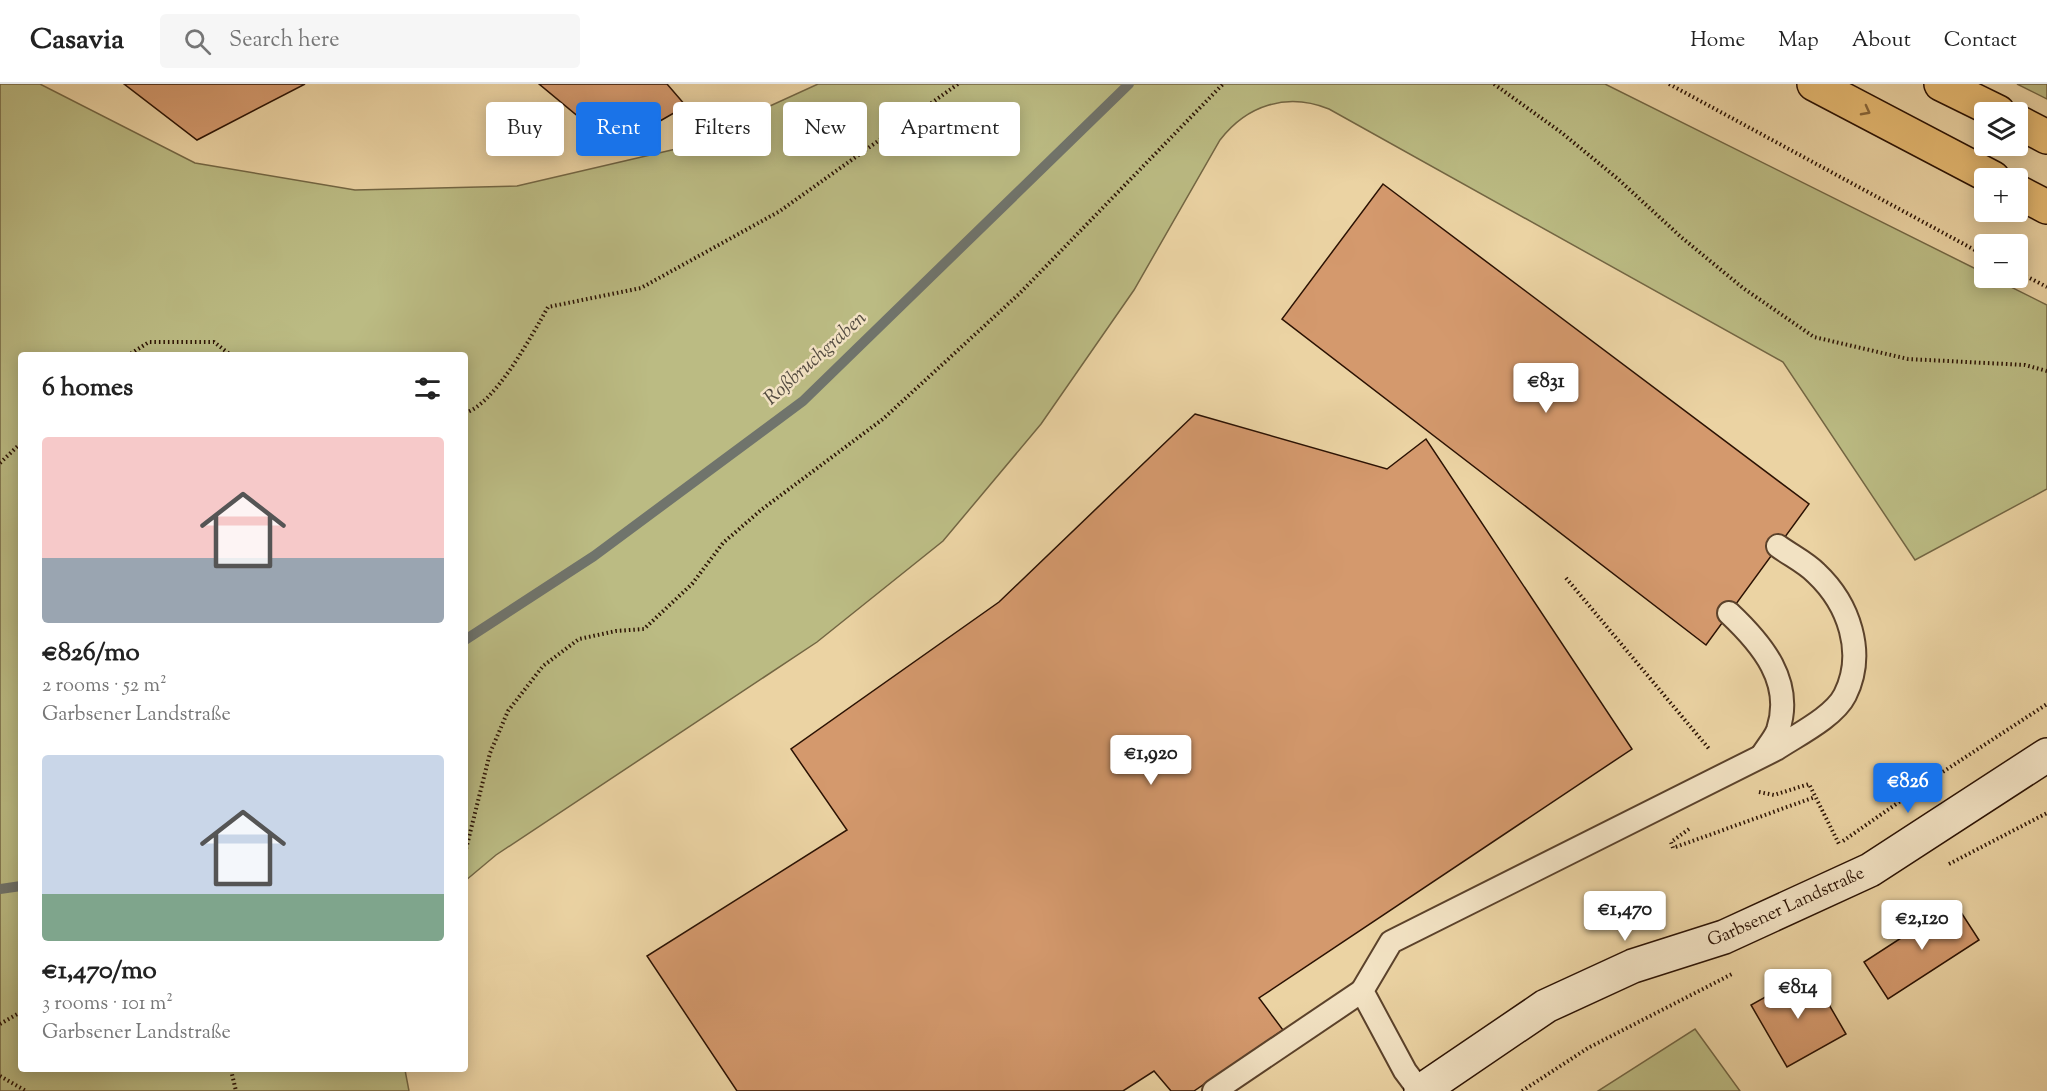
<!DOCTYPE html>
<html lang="en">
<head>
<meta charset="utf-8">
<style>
  body { margin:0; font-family:"Sorts Mill Goudy",serif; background:#f6f6f6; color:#222; height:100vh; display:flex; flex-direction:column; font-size:22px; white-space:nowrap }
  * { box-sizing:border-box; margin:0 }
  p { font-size:20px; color:#767676 }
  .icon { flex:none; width:33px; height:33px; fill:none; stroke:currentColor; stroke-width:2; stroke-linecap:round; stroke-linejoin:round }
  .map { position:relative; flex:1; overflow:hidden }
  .panel { position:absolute; left:18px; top:268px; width:450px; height:720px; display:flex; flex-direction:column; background:#fff; border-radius:6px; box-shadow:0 3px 15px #0003 }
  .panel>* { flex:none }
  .top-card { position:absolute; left:486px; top:18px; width:570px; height:54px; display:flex; gap:12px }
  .tools { position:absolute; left:1974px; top:18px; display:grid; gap:12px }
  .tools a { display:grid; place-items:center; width:54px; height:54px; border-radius:6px; background:#fff; box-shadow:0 3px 15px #0003; font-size:30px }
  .price { position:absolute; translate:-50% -51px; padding:0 14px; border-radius:6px; background:#fff; color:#222; font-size:20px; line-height:39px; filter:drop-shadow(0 2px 3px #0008) }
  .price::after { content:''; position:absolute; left:50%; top:36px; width:18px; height:14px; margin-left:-9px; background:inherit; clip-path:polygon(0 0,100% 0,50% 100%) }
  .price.current { background:#1a73e8; color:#fff }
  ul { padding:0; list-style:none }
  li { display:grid; align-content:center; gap:12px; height:318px; padding:0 24px }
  li span { display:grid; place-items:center; height:186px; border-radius:6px; color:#555 }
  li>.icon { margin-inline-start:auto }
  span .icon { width:108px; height:108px; fill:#fffc; stroke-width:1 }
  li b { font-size:26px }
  h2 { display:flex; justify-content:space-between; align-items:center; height:72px; padding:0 24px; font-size:26px }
  .chip { padding:0 21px; border-radius:6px; background:#fff; box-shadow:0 3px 15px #0003; font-size:21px; line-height:54px }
  .chip.current { background:#1a73e8; color:#fff }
  header { display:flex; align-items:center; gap:36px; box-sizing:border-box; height:84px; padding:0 30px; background:#fff; border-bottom:2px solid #e0e0e0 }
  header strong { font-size:28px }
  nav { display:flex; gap:33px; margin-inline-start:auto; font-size:21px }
  .search { width:420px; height:54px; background:#f6f6f6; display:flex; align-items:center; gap:15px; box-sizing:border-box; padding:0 21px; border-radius:6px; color:#767676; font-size:22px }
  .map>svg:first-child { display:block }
  .green { fill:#bbbb83; stroke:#736643; stroke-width:1.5 }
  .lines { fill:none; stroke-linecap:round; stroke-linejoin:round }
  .stream { stroke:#70746c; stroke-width:10 }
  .building { fill:#d4996d; stroke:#2b1203; stroke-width:1.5 }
  .lane-casing { stroke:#5b422b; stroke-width:26 }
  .secondary-casing { stroke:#2b1203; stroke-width:36 }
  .highway-casing { stroke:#2b1203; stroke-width:36 }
  .path { stroke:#2b1203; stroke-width:4; stroke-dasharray:1.5 3; stroke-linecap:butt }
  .lane { stroke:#f2e2c3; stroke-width:22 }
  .secondary { stroke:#f2e2c3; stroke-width:33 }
  .highway { stroke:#e6ba72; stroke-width:33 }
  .oneway { stroke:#88663a }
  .labels { text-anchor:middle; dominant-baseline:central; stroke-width:5; stroke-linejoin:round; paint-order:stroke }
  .street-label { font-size:18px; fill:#2b1203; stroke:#f2e2c3 }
  .water-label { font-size:20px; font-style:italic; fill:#534b40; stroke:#f2e2c3 }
</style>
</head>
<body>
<header>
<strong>Casavia</strong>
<div class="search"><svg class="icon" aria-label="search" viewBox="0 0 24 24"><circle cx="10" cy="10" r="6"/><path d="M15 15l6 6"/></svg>Search here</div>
<nav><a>Home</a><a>Map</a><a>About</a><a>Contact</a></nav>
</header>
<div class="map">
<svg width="2047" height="1007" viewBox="0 0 2047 1007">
  <rect width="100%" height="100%" fill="#ebd3a3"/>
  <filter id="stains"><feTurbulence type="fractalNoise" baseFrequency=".00333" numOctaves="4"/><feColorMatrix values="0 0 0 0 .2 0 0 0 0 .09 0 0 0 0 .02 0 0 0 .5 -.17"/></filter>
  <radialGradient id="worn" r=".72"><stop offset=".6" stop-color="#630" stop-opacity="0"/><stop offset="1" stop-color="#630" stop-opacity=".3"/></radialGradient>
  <!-- green -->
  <g class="green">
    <path d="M 0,0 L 40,0 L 195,79 L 355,106 L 517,102 L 676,65 L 818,0 L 1605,0 L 1984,189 L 1984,194 L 1993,194 L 2047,221 L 2047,405 L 1915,476 L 1783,278 L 1329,25 C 1287,8 1247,21 1220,56 L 1134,206 L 1041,340 L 943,457 L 817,558 L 496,771 L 465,797 L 465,272 L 21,272 L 21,986 L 405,986 L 409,1007 L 0,1007 Z"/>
    <path d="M 2017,0 L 2047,0 L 2047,15 Z"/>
    <path d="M 1695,945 L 1740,1007 L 1598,1007 Z"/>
  </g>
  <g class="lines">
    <!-- stream -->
    <g class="stream">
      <path d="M 465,556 L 594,472 L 803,317 L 1129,0"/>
      <path d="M 0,805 L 21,802"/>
    </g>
  </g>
  <!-- building -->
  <g class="building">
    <path d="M 124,0 L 305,0 L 197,56 Z"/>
    <path d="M 539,0 L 667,0 L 686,22 L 615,63 Z"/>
    <path d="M 1383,100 L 1809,420 L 1706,561 L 1282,235 Z"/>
    <path d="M 1195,330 L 1387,385 L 1426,355 L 1632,665 L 1259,914 L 1283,946 L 1194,1007 L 1171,1007 L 1154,987 L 1123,1007 L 737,1007 L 647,872 L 847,746 L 791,665 L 999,518 Z"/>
    <path d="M 1955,819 L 1979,856 L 1888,915 L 1864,878 Z"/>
    <path d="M 1810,888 L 1846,950 L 1787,983 L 1751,921 Z"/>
  </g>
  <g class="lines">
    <defs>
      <g id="lane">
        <path d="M 1729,529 C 1762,560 1794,598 1778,646 C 1775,654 1768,662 1763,670"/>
        <path d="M 1214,1007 L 1362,907"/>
        <path d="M 1420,1007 L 1405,987 L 1362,907 L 1391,858 L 1776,665 C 1797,651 1834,633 1845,611 C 1866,569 1849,520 1816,489 C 1805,478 1790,471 1778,462"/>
      </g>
      <g id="secondary">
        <path id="s1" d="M 1421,1007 L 1546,922 L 1633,882 L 1724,853 L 1870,786 L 2047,671"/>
      </g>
      <g id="highway">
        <path d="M 1814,0 L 1993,94"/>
        <path d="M 1941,0 L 1998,28"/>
        <path d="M 2018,38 L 2047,53"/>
        <path d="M 2018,108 L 2047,123"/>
      </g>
    </defs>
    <!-- lane casing -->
    <use href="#lane" class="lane-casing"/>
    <!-- secondary casing -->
    <use href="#secondary" class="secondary-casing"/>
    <!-- highway casing -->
    <use href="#highway" class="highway-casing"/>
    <!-- path -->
    <g class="path">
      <path d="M 1494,0 L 1562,49 L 1618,95 L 1681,153 L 1743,204 L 1814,253 L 1908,275 L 2025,281 L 2047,287"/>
      <path d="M 1669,0 L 1984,171"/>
      <path d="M 2018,188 L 2047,203"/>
      <path d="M 127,272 L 149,258 L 214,258 L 232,272"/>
      <path d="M 465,329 C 495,320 532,251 548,223 L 641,204 L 780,127 L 958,0"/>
      <path d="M 0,379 L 21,359"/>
      <path d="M 1566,494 L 1710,666"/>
      <path d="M 1759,708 L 1774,711 L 1809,700 L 1839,760"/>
      <path d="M 1689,745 L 1671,758 L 1673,764 L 1815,713"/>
      <path d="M 1843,757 L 1935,693 L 2047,620"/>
      <path d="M 465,769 L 490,669 L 508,627 L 543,582 L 579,555 L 616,547 L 644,545 L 692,500 L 723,459 L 761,426 L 883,335 L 1019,210 L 1223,0"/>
      <path d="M 1949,780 L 2047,729"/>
      <path d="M 0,940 L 21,928"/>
      <path d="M 231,986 L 236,1007"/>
      <path d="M 0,992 L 26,1007"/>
      <path d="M 1522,1007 L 1588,964 L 1734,889"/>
    </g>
    <!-- lane -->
    <use href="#lane" class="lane"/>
    <!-- secondary -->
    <use href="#secondary" class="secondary"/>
    <!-- highway -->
    <use href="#highway" class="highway"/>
  </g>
  <!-- one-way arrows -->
  <defs><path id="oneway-chevron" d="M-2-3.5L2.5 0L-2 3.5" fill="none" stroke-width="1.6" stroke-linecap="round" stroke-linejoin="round" transform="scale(1.5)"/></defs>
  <use class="oneway" href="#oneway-chevron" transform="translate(1866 27) rotate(28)"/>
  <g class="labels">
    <!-- street labels -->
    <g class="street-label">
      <text stroke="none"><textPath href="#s1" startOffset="411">Garbsener Landstraße</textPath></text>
    </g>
    <!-- water labels -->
    <g class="water-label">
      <text transform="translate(816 275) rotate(-42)">Roßbruchgraben</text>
    </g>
  </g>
  <rect width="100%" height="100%" filter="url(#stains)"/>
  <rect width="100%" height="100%" fill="url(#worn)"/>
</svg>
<div class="tools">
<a><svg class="icon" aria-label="layers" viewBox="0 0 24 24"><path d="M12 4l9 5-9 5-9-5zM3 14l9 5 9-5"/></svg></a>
<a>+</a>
<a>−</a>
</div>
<b class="price" style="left:1546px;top:330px">€831</b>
<b class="price" style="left:1151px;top:702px">€1,920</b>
<b class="price current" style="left:1908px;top:730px">€826</b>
<b class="price" style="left:1625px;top:858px">€1,470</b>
<b class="price" style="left:1922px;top:867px">€2,120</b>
<b class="price" style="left:1798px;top:936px">€814</b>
<div class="top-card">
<a class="chip">Buy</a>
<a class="chip current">Rent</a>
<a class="chip">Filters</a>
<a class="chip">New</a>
<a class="chip">Apartment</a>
</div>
<section class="panel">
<h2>6 homes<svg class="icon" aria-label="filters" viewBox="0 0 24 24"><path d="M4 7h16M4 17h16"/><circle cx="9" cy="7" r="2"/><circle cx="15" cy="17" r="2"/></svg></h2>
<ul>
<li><span style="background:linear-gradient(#f6c9c9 65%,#9aa5b1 0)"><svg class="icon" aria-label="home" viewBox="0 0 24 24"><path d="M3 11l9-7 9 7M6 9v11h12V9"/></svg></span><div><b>€826/mo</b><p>2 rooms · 52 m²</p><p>Garbsener Landstraße</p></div></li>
<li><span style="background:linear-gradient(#c9d6e8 75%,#7fa58c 0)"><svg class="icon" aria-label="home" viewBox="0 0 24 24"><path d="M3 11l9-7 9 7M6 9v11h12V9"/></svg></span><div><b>€1,470/mo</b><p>3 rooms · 101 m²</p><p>Garbsener Landstraße</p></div></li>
</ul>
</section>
</div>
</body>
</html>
